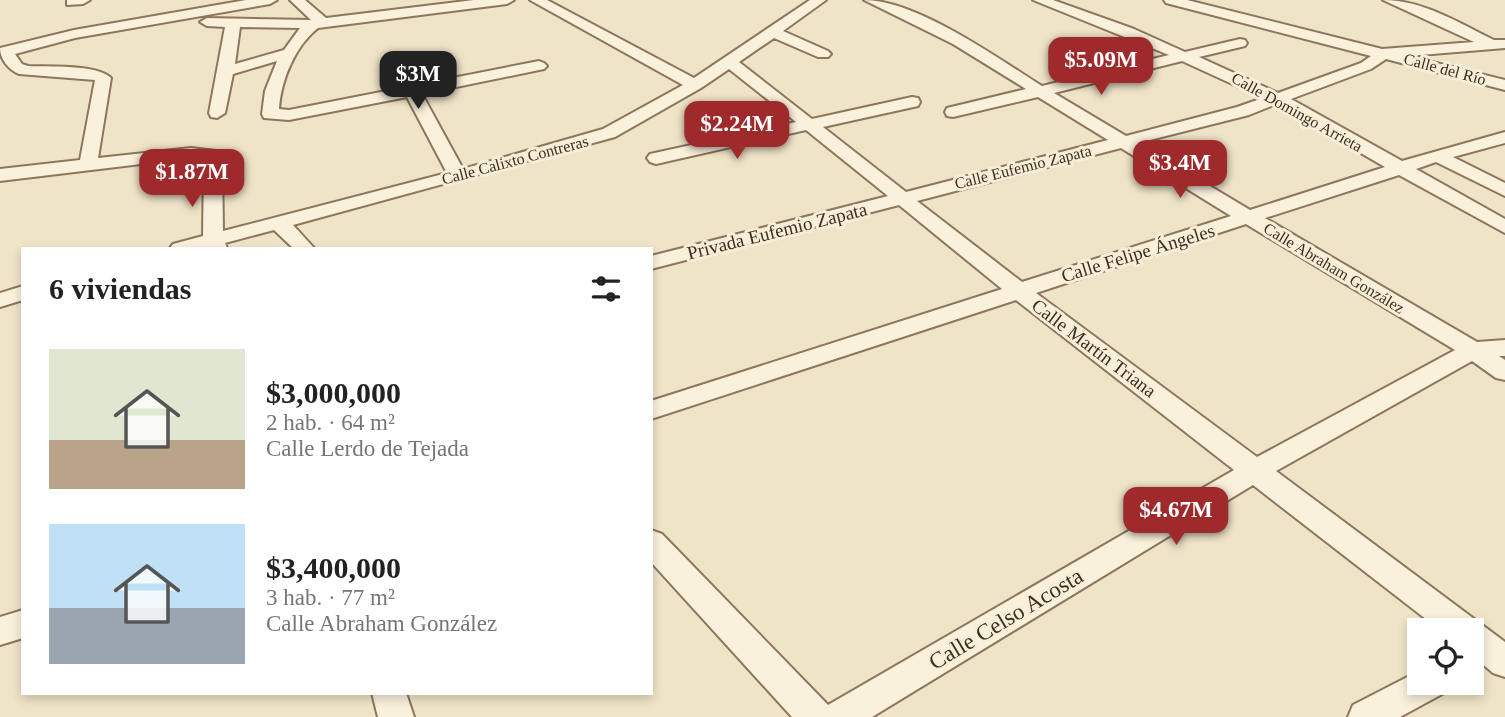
<!DOCTYPE html>
<html lang="es">
<head>
<meta charset="utf-8">
<style>
  body { margin:0; font-family:Georgia,serif; background:#f6f6f6; color:#222; height:100vh; display:flex; flex-direction:column; font-size:26px; white-space:nowrap }
  * { box-sizing:border-box; margin:0 }
  p { font-size:23px; color:#767676 }
  .icon { flex:none; width:38px; height:38px; fill:none; stroke:currentColor; stroke-width:2; stroke-linecap:round; stroke-linejoin:round }
  .map { position:relative; flex:1; overflow:hidden }
  .panel { position:absolute; left:21px; top:247px; width:632px; height:448px; display:flex; flex-direction:column; background:#fff; border-radius:0px; box-shadow:0 4px 10px #0003 }
  .panel>* { flex:none }
  .tools { position:absolute; left:1407px; top:618px; display:grid; gap:14px }
  .tools a { display:grid; place-items:center; width:77px; height:77px; border-radius:0px; background:#fff; box-shadow:0 4px 10px #0003; font-size:35px }
  .price { position:absolute; translate:-50% -60px; padding:0 16px; border-radius:14px; background:#9e2a2b; color:#fff; font-size:23px; line-height:46px; filter:drop-shadow(0 2px 4px #0008) }
  .price::after { content:''; position:absolute; left:50%; top:42px; width:21px; height:16px; margin-left:-10px; background:inherit; clip-path:polygon(0 0,100% 0,50% 100%) }
  .price.selected { background:#222; color:#fff }
  ul { padding:0; list-style:none }
  li { display:flex; align-items:center; gap:21px; height:175px; padding:0 28px }
  li span { display:grid; place-items:center; flex:none; width:196px; height:140px; border-radius:0px; color:#555 }
  li>.icon { margin-inline-start:auto }
  span .icon { width:84px; height:84px; fill:#fffc; stroke-width:1 }
  li b { font-size:30px }
  h2 { display:flex; justify-content:space-between; align-items:center; height:84px; padding:0 28px; font-size:30px }
  .map>svg:first-child { display:block }
  .lines { fill:none; stroke-linecap:round; stroke-linejoin:round }
  .street-casing { stroke:#8d765c; stroke-width:4 }
  .street { fill:#faf1dc; fill-rule:evenodd }
  .labels { text-anchor:middle; dominant-baseline:central; stroke-width:6; stroke-linejoin:round; paint-order:stroke }
  .far-street-label { font-size:16px; fill:#3d2e20; stroke:#f7eed8 }
  .street-label { font-size:19px; fill:#3d2e20; stroke:#f7eed8 }
  .near-street-label { font-size:23px; fill:#3d2e20; stroke:#f7eed8 }
</style>
</head>
<body>
<div class="map">
<svg width="1505" height="717" viewBox="0 0 1505 717">
  <rect width="100%" height="100%" fill="#f0e4c8"/>
  <g class="lines">
    <defs>
      <g id="street">
        <path d="M 67,0 L 90,0 L 83,4 L 67,5 Z"/>
        <path d="M 246,0 L 277,0 L 270,4 L 75,38 L 15,54 L 22,64 L 28,66 C 48,67 97,64 111,78 L 98,158 L 191,148 L 216,151 L 222,160 L 223,231 L 447,173 L 407,97 L 289,120 L 264,118 L 262,114 L 265,91 L 277,61 L 233,74 L 225,113 L 217,118 L 211,117 L 209,113 L 225,27 L 207,26 L 200,22 L 207,18 L 311,20 L 290,0 L 305,0 L 326,18 L 474,0 L 514,0 L 507,4 L 318,28 C 295,46 281,80 279,109 L 289,110 L 539,61 L 544,63 L 547,66 L 544,69 L 422,94 L 463,169 L 603,129 L 683,85 L 530,0 L 547,0 L 694,78 L 810,0 L 826,0 L 783,31 L 828,51 L 831,54 L 828,57 L 818,57 L 774,38 L 739,62 L 812,119 L 912,97 L 918,98 L 920,102 L 918,106 L 823,127 L 906,192 L 1108,140 L 1038,97 L 953,117 L 947,116 L 945,112 L 947,108 L 1026,89 L 953,44 L 864,0 C 917,0 997,58 1042,86 L 1169,55 L 1033,0 L 1053,0 L 1134,29 L 1185,52 L 1240,39 L 1245,40 L 1247,43 L 1245,46 L 1199,57 L 1278,93 L 1361,63 L 1371,56 L 1166,3 L 1164,0 L 1187,0 L 1382,49 L 1474,42 L 1383,0 C 1423,0 1459,23 1494,40 L 1505,40 L 1505,48 L 1408,56 L 1505,80 L 1505,90 L 1386,59 L 1371,69 L 1291,99 L 1402,161 L 1505,132 L 1505,143 L 1453,157 L 1505,183 L 1505,196 L 1436,162 L 1416,169 L 1505,219 L 1505,233 L 1399,175 L 1265,218 L 1477,342 L 1505,340 L 1505,356 L 1499,356 L 1505,360 L 1505,380 L 1496,378 L 1472,361 L 1276,471 L 1505,642 L 1505,677 L 1493,673 L 1472,655 L 1472,630 L 1440,630 L 1253,485 L 872,717 L 792,717 L 651,562 L 651,530 L 662,534 L 828,705 L 1234,470 L 1016,300 L 651,419 L 651,401 L 1002,289 L 899,205 L 651,269 L 651,256 L 888,196 L 806,130 L 656,164 L 650,162 L 647,158 L 650,154 L 796,122 L 729,69 L 701,88 L 615,137 L 293,225 L 314,248 L 293,248 L 274,230 L 225,243 L 227,248 L 170,248 L 173,244 L 203,236 L 204,160 L 191,158 L 0,181 L 0,169 L 80,160 L 95,80 L 19,74 C 8,69 0,59 0,48 L 74,30 ZM 240,27 L 300,28 L 284,50 L 235,64 ZM 1182,61 L 1263,98 L 1237,107 L 1126,136 L 1054,93 ZM 1276,104 L 1385,167 L 1250,210 L 1138,143 L 1249,115 ZM 1121,148 L 1231,216 L 1022,282 L 917,201 ZM 1246,224 L 1455,350 L 1257,457 L 1036,293 Z"/>
        <path d="M 23,286 L 23,300 L 0,307 L 0,293 Z"/>
        <path d="M 23,610 L 23,638 L 0,645 L 0,617 Z"/>
        <path d="M 1419,671 L 1419,682 L 1449,682 L 1444,693 L 1400,717 L 1348,717 L 1353,705 Z"/>
        <path d="M 372,693 L 406,693 L 414,717 L 378,717 Z"/>
      </g>
    </defs>
    <!-- street casing -->
    <use href="#street" class="street-casing"/>
    <!-- street -->
    <use href="#street" class="street"/>
  </g>
  <g class="labels">
    <!-- far-street labels -->
    <g class="far-street-label">
      <text transform="translate(1445 69) rotate(15)">Calle del Río</text>
      <text transform="translate(1297 112) rotate(29)">Calle Domingo Arrieta</text>
      <text transform="translate(515 160) rotate(-15)">Calle Calixto Contreras</text>
      <text transform="translate(1023 167) rotate(-14)">Calle Eufemio Zapata</text>
      <text transform="translate(1334 268) rotate(31)">Calle Abraham González</text>
    </g>
    <!-- street labels -->
    <g class="street-label">
      <text transform="translate(777 231) rotate(-14)">Privada Eufemio Zapata</text>
      <text transform="translate(1138 253) rotate(-17)">Calle Felipe Ángeles</text>
      <text transform="translate(1094 348) rotate(37)">Calle Martín Triana</text>
    </g>
    <!-- near-street labels -->
    <g class="near-street-label">
      <text transform="translate(1006 619) rotate(-31)">Calle Celso Acosta</text>
    </g>
  </g>
</svg>
<div class="tools">
<a><svg class="icon" aria-label="locate" viewBox="0 0 24 24"><circle cx="12" cy="12" r="6"/><path d="M12 2v4M12 18v4M2 12h4M18 12h4"/></svg></a>
</div>
<b class="price" style="left:1101px;top:97px">$5.09M</b>
<b class="price selected" style="left:418px;top:111px">$3M</b>
<b class="price" style="left:737px;top:161px">$2.24M</b>
<b class="price" style="left:1180px;top:200px">$3.4M</b>
<b class="price" style="left:192px;top:209px">$1.87M</b>
<b class="price" style="left:1176px;top:547px">$4.67M</b>
<section class="panel">
<h2>6 viviendas<svg class="icon" aria-label="filters" viewBox="0 0 24 24"><path d="M4 7h16M4 17h16"/><circle cx="9" cy="7" r="2"/><circle cx="15" cy="17" r="2"/></svg></h2>
<ul>
<li><span style="background:linear-gradient(#dfe7d0 65%,#b9a48a 0)"><svg class="icon" aria-label="home" viewBox="0 0 24 24"><path d="M3 11l9-7 9 7M6 9v11h12V9"/></svg></span><div><b>$3,000,000</b><p>2 hab. · 64 m²</p><p>Calle Lerdo de Tejada</p></div></li>
<li><span style="background:linear-gradient(#bfe0f5 60%,#9aa5b1 0)"><svg class="icon" aria-label="home" viewBox="0 0 24 24"><path d="M3 11l9-7 9 7M6 9v11h12V9"/></svg></span><div><b>$3,400,000</b><p>3 hab. · 77 m²</p><p>Calle Abraham González</p></div></li>
</ul>
</section>
</div>
</body>
</html>
